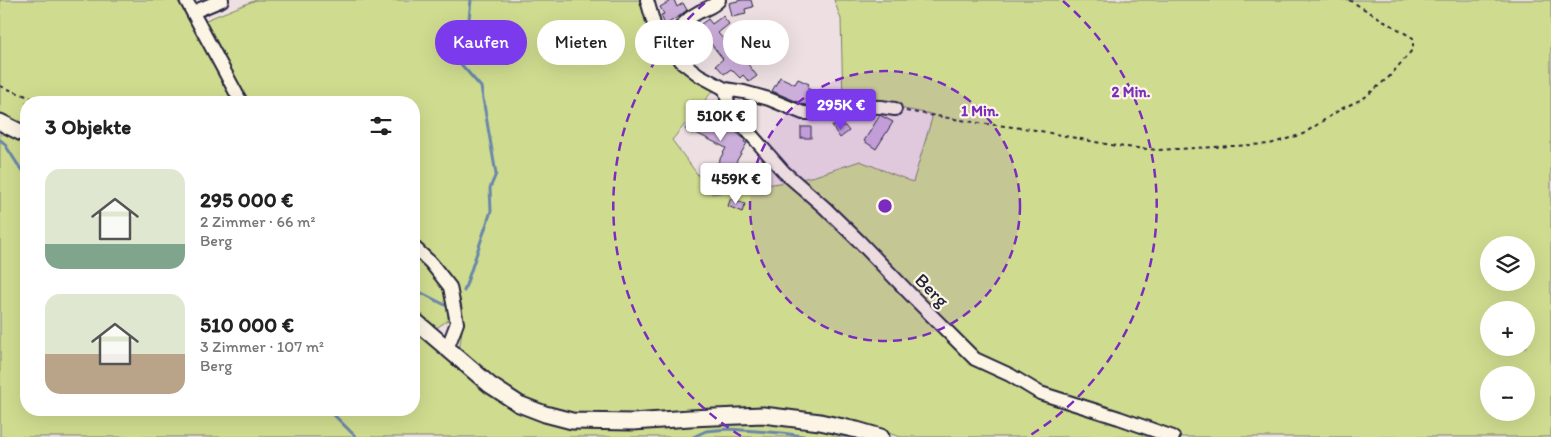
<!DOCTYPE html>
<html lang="de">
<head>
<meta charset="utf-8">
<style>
  body { margin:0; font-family:Itim,sans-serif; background:#f2f2f2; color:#222; height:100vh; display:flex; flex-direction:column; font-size:19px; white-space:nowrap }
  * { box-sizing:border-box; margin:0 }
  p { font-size:16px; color:#767676 }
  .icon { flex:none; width:28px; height:28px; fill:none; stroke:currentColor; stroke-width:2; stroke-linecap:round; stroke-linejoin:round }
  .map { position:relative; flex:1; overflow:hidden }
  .side { position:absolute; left:20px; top:96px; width:400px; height:320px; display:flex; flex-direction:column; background:#fff; border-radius:20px; box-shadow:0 5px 20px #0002 }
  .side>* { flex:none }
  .banner { position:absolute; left:435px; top:20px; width:475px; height:45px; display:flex; gap:10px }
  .tools { position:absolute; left:1480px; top:236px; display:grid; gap:10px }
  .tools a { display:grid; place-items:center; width:55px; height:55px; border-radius:50%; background:#fff; box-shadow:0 5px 20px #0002; font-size:25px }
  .price { position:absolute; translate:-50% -42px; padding:0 11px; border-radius:5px; background:#fff; color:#222; font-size:16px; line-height:32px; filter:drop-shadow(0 1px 2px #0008) }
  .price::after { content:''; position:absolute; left:50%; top:30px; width:15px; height:11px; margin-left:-8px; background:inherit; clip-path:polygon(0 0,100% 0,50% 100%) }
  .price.on { background:#7c3aed; color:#fff }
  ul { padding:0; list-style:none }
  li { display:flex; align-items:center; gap:15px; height:125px; padding:0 25px }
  li span { display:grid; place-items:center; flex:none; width:140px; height:100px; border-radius:15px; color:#555 }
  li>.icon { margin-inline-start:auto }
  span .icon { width:60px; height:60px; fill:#fffc; stroke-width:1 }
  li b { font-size:21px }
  h2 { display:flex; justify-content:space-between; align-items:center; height:60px; padding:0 25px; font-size:21px }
  .tag { padding:0 18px; border-radius:22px; background:#fff; box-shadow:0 5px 20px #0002; font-size:18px; line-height:45px }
  .tag.on { background:#7c3aed; color:#fff }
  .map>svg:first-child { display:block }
  .green { fill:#cfdc8f; stroke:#787f65; fill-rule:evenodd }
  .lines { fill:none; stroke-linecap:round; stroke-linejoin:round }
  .stream { stroke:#6a87ab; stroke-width:3 }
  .building { fill:#ccaedb; stroke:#22223b }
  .minor-casing { stroke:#22223b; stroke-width:16 }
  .major-casing { stroke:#22223b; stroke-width:19 }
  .path { stroke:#22223b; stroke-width:2; stroke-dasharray:4 4; stroke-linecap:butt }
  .minor { stroke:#fcf5e5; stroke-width:12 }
  .major { stroke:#fcf5e5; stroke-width:15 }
  .ring { fill:none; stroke:#7b2cbf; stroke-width:2.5; stroke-dasharray:9 6 }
  .labels { text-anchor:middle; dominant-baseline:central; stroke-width:4.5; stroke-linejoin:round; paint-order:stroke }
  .street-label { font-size:19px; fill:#22223b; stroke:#fcf5e5 }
  .centre { fill:#7b2cbf; stroke:#fcf5e5; stroke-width:2.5 }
  .ring-label { font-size:15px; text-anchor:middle; font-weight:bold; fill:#7b2cbf; stroke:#fcf5e5; stroke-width:4.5; stroke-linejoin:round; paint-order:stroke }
</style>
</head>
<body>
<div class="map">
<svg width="1551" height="437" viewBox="0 0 1551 437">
  <rect width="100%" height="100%" fill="#eee0e2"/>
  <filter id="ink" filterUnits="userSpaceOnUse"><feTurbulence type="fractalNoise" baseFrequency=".02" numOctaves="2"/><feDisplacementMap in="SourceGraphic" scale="10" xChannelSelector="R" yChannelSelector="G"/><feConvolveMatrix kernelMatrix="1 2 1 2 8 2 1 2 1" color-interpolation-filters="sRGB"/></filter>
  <g filter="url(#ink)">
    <!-- green -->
    <g class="green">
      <path d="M 0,0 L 185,0 L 201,22 L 256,0 L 642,0 L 648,21 L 715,88 L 672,140 L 712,194 L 791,181 L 954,344 L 1048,394 L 1169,437 L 901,437 L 855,423 L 765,410 L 612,415 L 566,415 L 517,395 L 459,351 C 461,337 464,323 462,308 C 458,279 434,259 414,240 L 414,102 L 26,102 L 26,410 L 414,410 L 414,328 L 560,425 L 609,430 L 694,423 L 770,422 L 853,434 L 861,437 L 0,437 Z"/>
      <path d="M 834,0 L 1551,0 L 1551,437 L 1178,437 L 1075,402 L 982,360 L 796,180 L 815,176 L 860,161 L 913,182 L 932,118 L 931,114 L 882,105 L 843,103 L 841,19 ZM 1489,245 L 1526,245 L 1526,282 L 1489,282 ZM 1489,310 L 1526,310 L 1526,348 L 1489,348 ZM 1489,375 L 1526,375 L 1526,412 L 1489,412 Z"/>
      <path d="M 414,248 L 437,272 L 448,302 L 448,320 L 435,329 L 414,310 Z"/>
    </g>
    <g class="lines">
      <!-- stream -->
      <g class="stream">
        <path d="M 0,140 L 4,143 L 20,168 L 26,173"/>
        <path d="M 414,289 L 447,306"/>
        <path d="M 464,291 L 491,211 L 490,188 L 496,174 L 481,87 L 460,63 L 467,38 L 471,0"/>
        <path d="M 329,410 L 356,437"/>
        <path d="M 693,437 L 706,431 L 728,429 L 782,433 L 810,437"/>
      </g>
    </g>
    <!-- building -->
    <g class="building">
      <path d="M 672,0 L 674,0 L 677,7 L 683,3 L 687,10 L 678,17 L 665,25 L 661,15 L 664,14 L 660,7 Z"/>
      <path d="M 742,0 L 751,0 L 753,7 L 745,9 L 746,14 L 732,17 L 729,3 Z"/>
      <path d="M 723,16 L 729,24 L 718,33 L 734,52 L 737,50 L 757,76 L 749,82 L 743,75 L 740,78 L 731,69 L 724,74 L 716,65 L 723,59 L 708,40 L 704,42 L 694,29 L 708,19 L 712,24 Z"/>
      <path d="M 780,77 L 795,84 L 798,79 L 809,84 L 807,88 L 811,90 L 811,105 L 805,105 L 772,91 Z"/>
      <path d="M 880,115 L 893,122 L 876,149 L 864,141 Z"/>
      <path d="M 692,118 L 707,128 L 711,121 L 733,131 L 734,130 L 745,140 L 744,142 L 747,143 L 729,174 L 716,166 L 726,148 L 694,132 L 693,134 L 685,129 Z"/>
      <path d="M 832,126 L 845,126 L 849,131 L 840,138 Z"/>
      <rect x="801" y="127" width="10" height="11"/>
      <path d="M 731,198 L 745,204 L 742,212 L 728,206 Z"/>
    </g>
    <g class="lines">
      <defs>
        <g id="minor">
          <path d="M 186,0 L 241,102"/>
          <path d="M 647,0 L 655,28 L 682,62 L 699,75 L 725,89 L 744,92 L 769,99 L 803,113 L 812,113 L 848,106 L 881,107 L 895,109"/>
          <path d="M 193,12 L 222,0"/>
          <path d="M 671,49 C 677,31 682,21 699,12 C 707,8 713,7 719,0"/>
          <path d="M 725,89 L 730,111 L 784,172 L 824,207 L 858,240 L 913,297 L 975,359 L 1010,375 L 1040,393 L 1119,418 L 1173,437"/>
          <path d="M 414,247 L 431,263 L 450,287 L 457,323 L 447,349"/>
        </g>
        <g id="major">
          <path d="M 0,122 L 26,135"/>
          <path d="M 414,320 L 490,385 L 519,404 L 545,414 L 572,421 L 633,422 L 690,418 L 763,415 L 820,422 L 857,430 L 881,437"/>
        </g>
      </defs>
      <!-- minor casing -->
      <use href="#minor" class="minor-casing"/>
      <!-- major casing -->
      <use href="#major" class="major-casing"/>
      <!-- path -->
      <g class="path">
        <path d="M 0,86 L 42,102"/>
        <path d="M 906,111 L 979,123 L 1030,129 L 1116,146 L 1158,150 L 1270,144 L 1303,134 L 1341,109 L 1364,98 L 1389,77 L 1413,49 L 1413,38 L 1349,0"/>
      </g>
      <!-- minor -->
      <use href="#minor" class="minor"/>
      <!-- major -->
      <use href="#major" class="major"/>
    </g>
  </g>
  <!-- distance rings -->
  <circle cx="885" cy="206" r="135" fill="#7b2cbf" fill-opacity=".12"/>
  <g class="ring">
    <circle cx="885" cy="206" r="135"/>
    <path d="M741 436A271 271 0 0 1 707 1M1063 1A271 271 0 0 1 1029 436"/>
  </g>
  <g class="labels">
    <!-- street labels -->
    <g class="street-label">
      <text transform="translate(932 290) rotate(45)">Berg</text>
    </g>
  </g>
  <circle cx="885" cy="206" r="8" class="centre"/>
  <g class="ring-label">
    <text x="1131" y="97">2 Min.</text>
    <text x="980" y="116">1 Min.</text>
  </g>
</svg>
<div class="tools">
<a><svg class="icon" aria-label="layers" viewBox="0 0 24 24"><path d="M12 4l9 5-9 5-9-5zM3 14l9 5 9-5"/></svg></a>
<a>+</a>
<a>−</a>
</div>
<b class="price on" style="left:841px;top:131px">295K €</b>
<b class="price" style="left:721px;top:142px">510K €</b>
<b class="price" style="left:736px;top:205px">459K €</b>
<div class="banner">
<a class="tag on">Kaufen</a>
<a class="tag">Mieten</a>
<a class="tag">Filter</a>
<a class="tag">Neu</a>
</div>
<section class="side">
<h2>3 Objekte<svg class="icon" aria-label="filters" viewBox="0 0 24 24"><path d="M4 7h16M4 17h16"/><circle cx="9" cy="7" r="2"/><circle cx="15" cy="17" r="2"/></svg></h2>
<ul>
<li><span style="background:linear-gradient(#dfe7d0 75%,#7fa58c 0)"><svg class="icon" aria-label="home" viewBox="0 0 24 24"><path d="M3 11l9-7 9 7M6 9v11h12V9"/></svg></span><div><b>295 000 €</b><p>2 Zimmer · 66 m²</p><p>Berg</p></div></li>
<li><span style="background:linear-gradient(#dfe7d0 60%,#b9a48a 0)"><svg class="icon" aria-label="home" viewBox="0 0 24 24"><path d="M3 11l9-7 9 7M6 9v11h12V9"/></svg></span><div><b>510 000 €</b><p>3 Zimmer · 107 m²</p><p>Berg</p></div></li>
</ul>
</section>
</div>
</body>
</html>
